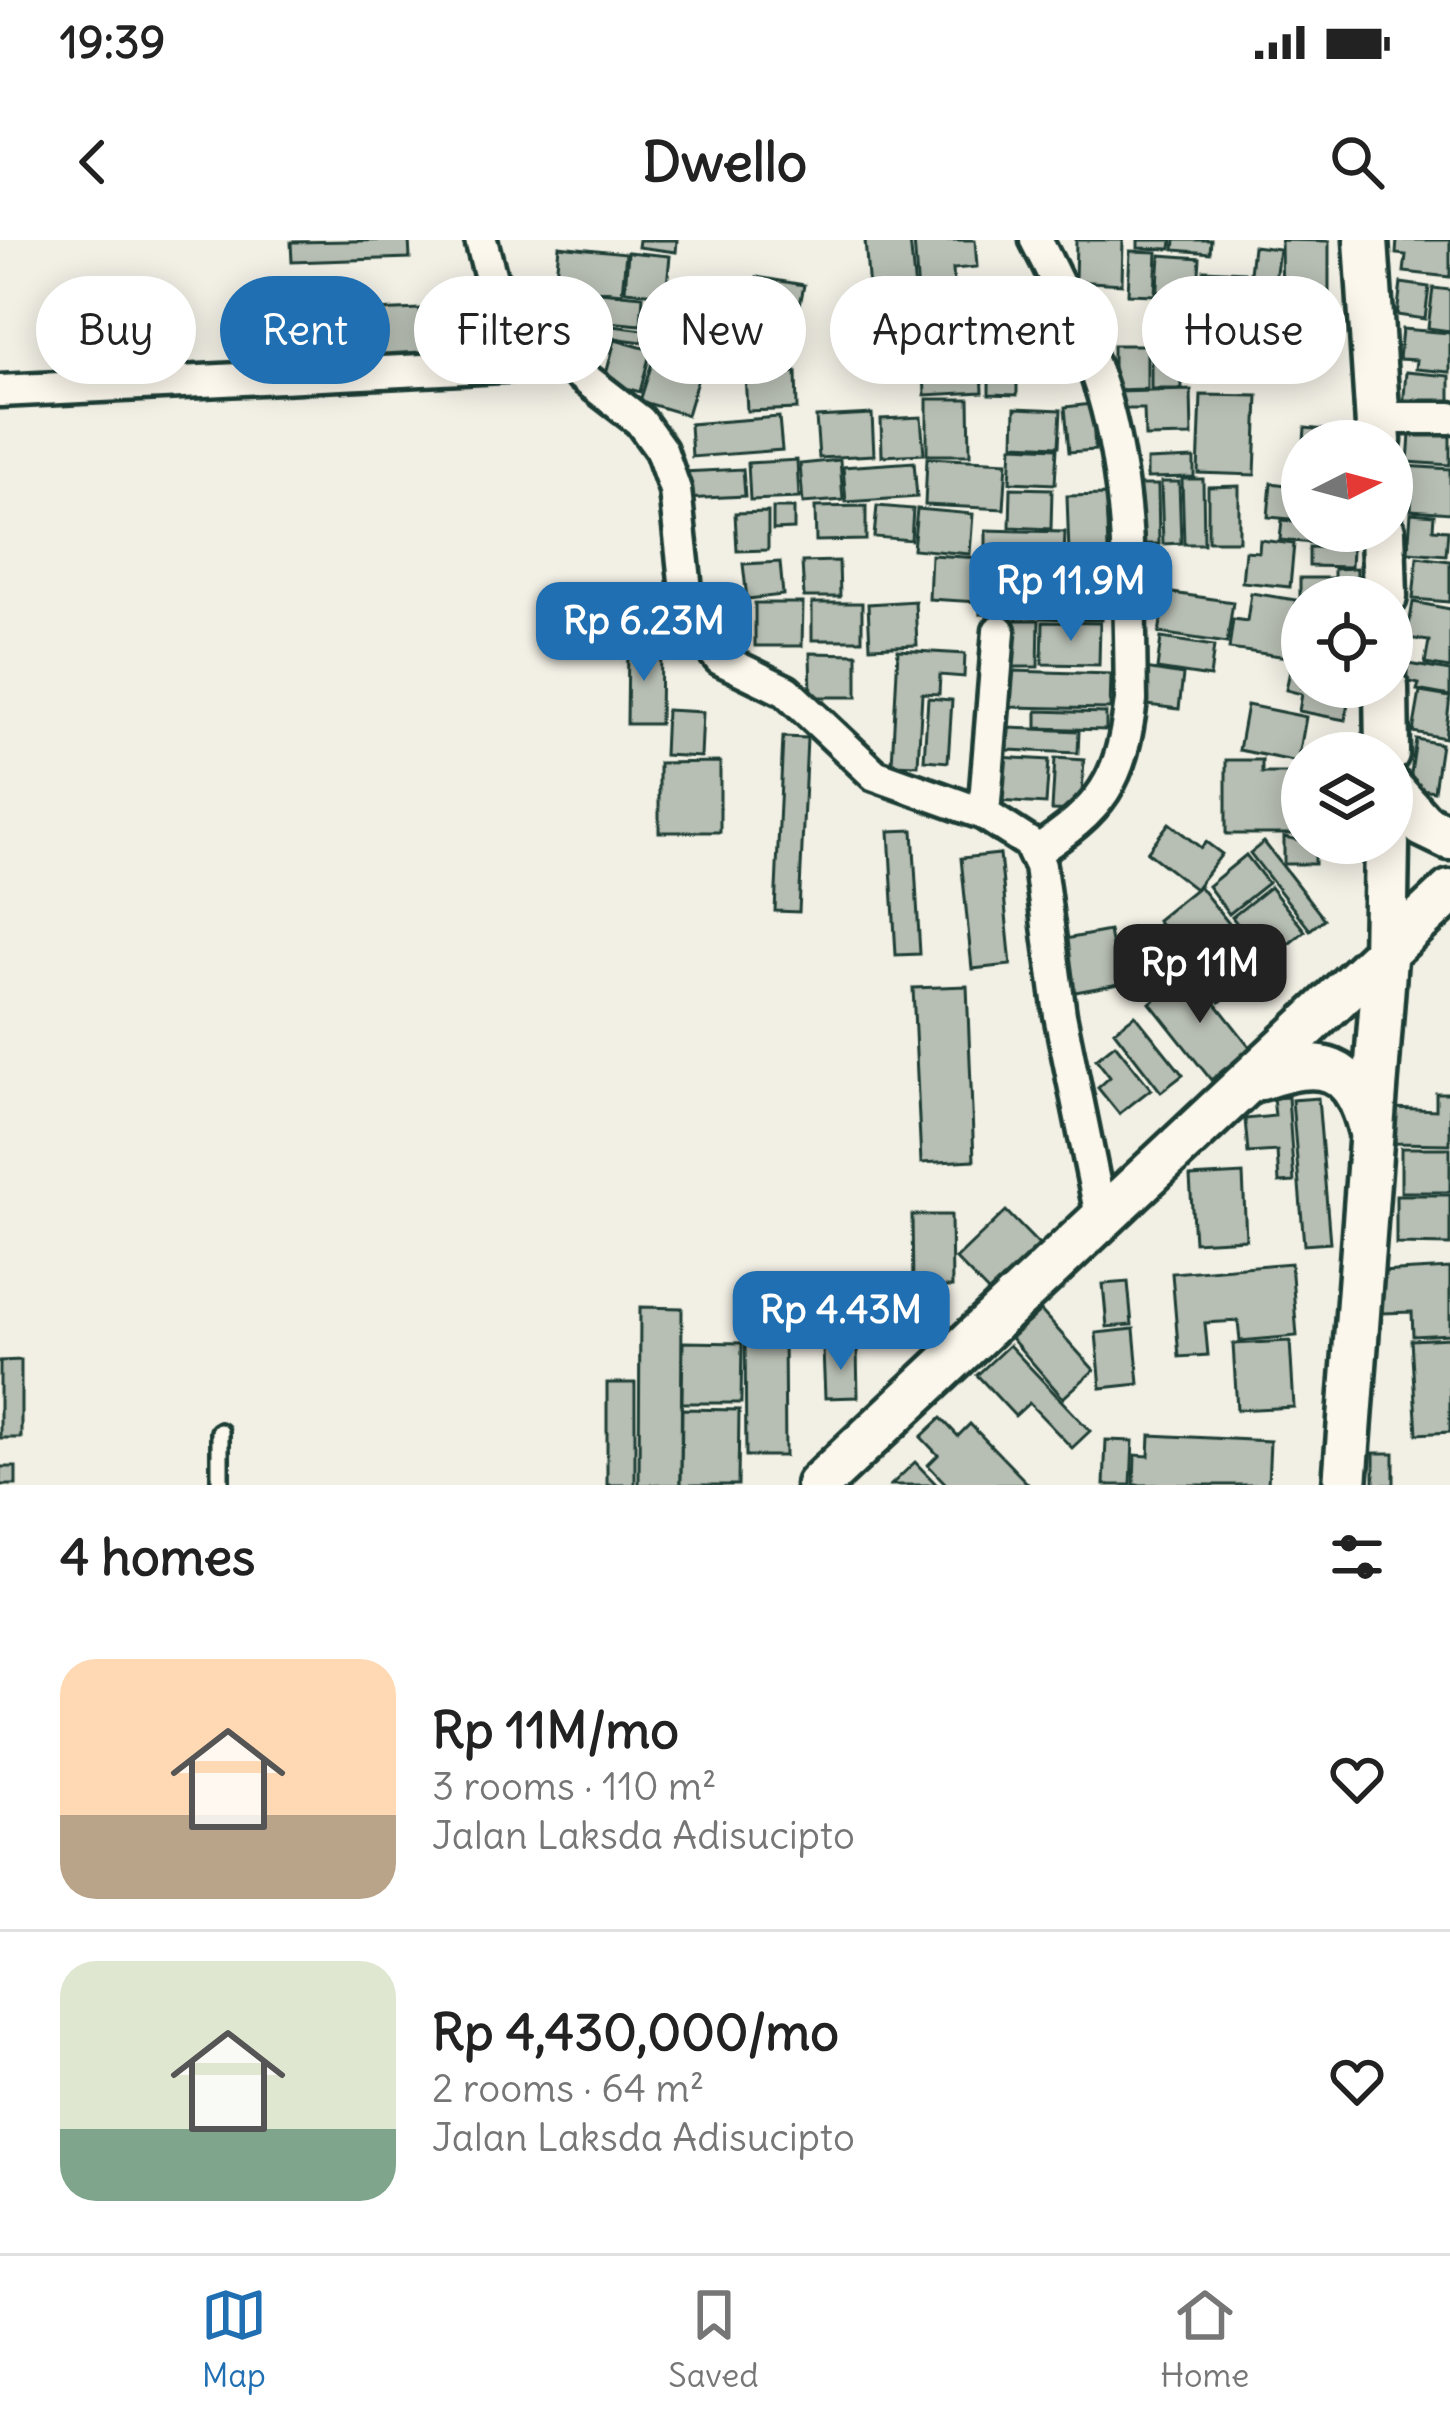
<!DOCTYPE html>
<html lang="en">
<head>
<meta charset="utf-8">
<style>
  body { margin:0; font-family:Delius,sans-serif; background:#f6f6f6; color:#222; height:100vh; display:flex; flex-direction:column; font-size:45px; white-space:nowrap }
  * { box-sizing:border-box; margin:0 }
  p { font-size:39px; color:#767676 }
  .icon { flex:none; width:66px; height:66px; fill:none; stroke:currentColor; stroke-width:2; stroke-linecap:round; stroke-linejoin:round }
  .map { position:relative; height:1245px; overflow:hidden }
  .panel { display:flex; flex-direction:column; background:#fff; flex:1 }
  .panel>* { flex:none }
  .guide { position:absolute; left:36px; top:36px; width:1380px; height:108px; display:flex; gap:24px }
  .needle { width:78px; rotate:84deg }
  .tools { position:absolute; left:1281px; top:180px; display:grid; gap:24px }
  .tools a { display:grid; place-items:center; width:132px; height:132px; border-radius:50%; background:#fff; box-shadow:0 6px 30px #0003; font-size:60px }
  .price { position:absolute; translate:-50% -102px; padding:0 27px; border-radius:24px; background:#1f6fb2; color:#fff; font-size:39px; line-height:78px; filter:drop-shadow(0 3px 6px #0008) }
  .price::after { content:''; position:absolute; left:50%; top:72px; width:36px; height:27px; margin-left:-18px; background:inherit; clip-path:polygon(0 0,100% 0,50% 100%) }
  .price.selected { background:#222; color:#fff }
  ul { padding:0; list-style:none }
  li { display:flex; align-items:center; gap:36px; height:300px; padding:0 60px }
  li+li { border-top:3px solid #e0e0e0 }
  li span { display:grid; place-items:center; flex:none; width:336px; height:240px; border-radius:36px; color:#555 }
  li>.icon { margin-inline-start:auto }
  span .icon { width:144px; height:144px; fill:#fffc; stroke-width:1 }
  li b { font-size:51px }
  h2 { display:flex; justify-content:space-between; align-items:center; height:144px; padding:0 60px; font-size:51px }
  .pill { padding:0 42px; border-radius:54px; background:#fff; box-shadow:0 6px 30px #0003; font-size:42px; line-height:108px }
  .pill.selected { background:#1f6fb2; color:#fff }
  .status { display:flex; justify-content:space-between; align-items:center; height:84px; padding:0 60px; background:#fff; direction:ltr }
  .status svg { height:33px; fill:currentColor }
  header { display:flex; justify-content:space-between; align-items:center; height:156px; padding:0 60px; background:#fff; font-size:54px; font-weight:700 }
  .menu { display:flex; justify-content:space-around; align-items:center; height:168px; border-top:3px solid #e0e0e0; background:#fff; font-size:33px; color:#767676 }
  .menu a { display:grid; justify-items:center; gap:6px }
  .menu .selected { color:#1f6fb2 }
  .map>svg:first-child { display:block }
  .building { fill:#b7beb3; stroke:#1f3d34; stroke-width:3 }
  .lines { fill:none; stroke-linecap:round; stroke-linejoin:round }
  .lane-casing { stroke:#1f3d34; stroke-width:24 }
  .street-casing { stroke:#1f3d34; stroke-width:39 }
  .secondary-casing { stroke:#1f3d34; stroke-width:51 }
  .lane { stroke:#fbf7ec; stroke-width:15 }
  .street { stroke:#fbf7ec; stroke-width:30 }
  .secondary { stroke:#fbf7ec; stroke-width:42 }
</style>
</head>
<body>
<div class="status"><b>19:39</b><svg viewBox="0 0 49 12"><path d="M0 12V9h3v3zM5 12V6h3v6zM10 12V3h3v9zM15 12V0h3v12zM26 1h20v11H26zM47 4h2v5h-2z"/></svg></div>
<header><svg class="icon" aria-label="back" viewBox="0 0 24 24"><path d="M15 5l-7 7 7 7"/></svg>Dwello<svg class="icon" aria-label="search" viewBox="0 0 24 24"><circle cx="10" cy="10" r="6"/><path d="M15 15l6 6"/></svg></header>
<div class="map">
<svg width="1450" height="1245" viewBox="0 0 1450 1245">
  <rect width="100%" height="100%" fill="#f2f0e5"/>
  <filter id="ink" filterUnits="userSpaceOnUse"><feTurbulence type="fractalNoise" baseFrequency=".00833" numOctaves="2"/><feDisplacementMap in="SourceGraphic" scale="24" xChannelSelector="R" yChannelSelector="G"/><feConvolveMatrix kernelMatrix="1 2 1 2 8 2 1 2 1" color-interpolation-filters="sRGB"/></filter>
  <g filter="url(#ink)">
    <!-- building -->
    <g class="building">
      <path d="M 409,0 L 410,18 L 292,22 L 291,2 Z"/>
      <path d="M 639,0 L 677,0 L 676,12 L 638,7 Z"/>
      <path d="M 865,0 L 910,0 L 917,71 L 871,75 Z"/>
      <path d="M 914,0 L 975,0 L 977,27 L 953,29 L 955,65 L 919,68 Z"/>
      <path d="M 1076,0 L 1123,0 L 1122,44 L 1075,41 Z"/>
      <path d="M 1138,0 L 1172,0 L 1171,9 L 1138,8 Z"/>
      <path d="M 1175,0 L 1211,0 L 1210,13 L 1174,10 Z"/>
      <path d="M 1281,0 L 1329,1 L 1329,70 L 1282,70 Z"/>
      <path d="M 1397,0 L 1450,0 L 1450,37 L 1404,32 L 1406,15 L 1396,14 Z"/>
      <path d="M 559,6 L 626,13 L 622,53 L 555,46 Z"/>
      <path d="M 1253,6 L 1279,9 L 1272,65 L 1247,61 Z"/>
      <path d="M 1130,11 L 1157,12 L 1155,55 L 1128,54 Z"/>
      <path d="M 628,12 L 670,16 L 666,55 L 625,51 Z"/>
      <path d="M 1160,15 L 1200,18 L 1197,64 L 1157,61 Z"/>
      <path d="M 1204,30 L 1244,32 L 1242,67 L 1202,65 Z"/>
      <path d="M 757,37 L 804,45 L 797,80 L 751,71 Z"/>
      <path d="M 1401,43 L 1429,47 L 1425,79 L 1397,75 Z"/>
      <path d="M 555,48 L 643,56 L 641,85 L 553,77 Z"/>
      <path d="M 1433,48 L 1450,50 L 1450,91 L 1428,88 Z"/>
      <path d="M 1186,65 L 1238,68 L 1236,110 L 1184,108 Z"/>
      <path d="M 420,69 L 423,119 L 375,122 L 373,71 Z"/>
      <path d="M 957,73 L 959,103 L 891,109 L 888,79 Z"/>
      <path d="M 1245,74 L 1326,75 L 1325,114 L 1244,112 Z"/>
      <path d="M 752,78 L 796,85 L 791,121 L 747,115 Z"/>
      <path d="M 613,86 L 644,90 L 643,102 L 612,98 Z"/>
      <path d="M 1402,89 L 1450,93 L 1450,132 L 1416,129 L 1417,120 L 1399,119 Z"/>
      <path d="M 615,100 L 651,110 L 640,152 L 604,142 Z"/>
      <path d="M 989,100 L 1017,100 L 1017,155 L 989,154 Z"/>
      <path d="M 1151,103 L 1181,103 L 1182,149 L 1151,149 Z"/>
      <path d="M 1113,105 L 1147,105 L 1147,149 L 1113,150 Z"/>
      <path d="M 981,107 L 983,152 L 925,155 L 924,133 Z"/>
      <path d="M 656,110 L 702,124 L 687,175 L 640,161 Z"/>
      <path d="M 796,132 L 797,169 L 747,171 L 745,134 Z"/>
      <path d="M 1406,132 L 1450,136 L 1450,173 L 1403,169 Z"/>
      <path d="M 1191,150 L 1192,196 L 1145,197 L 1144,169 L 1118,169 L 1117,152 Z"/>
      <path d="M 1201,155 L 1258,156 L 1255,235 L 1198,233 Z"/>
      <path d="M 927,159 L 969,159 L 970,215 L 927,215 Z"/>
      <path d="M 1092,164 L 1095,210 L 1069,212 L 1065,167 Z"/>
      <path d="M 1015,168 L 1061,170 L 1059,206 L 1014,204 Z"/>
      <path d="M 872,174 L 874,215 L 819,218 L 816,177 Z"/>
      <path d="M 779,177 L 782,210 L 692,217 L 690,184 Z"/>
      <path d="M 921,177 L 924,214 L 882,216 L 881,179 Z"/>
      <path d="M 1411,180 L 1450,182 L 1450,225 L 1408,222 Z"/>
      <path d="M 1305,188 L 1348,192 L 1347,201 L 1304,201 Z"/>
      <path d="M 1012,206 L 1057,208 L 1055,244 L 1010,242 Z"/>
      <path d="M 927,218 L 1007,222 L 1004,269 L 925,265 Z"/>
      <path d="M 1194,218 L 1194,237 L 1147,238 L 1147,220 Z"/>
      <path d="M 797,220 L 799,258 L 750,260 L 748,223 Z"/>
      <path d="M 840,220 L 843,260 L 803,263 L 800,224 Z"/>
      <path d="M 914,222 L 917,257 L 846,262 L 843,227 Z"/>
      <path d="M 1404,226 L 1450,229 L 1450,273 L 1411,270 L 1412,252 L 1402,251 Z"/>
      <path d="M 743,229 L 745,256 L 684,259 L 683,232 Z"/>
      <path d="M 1182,239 L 1203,239 L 1204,304 L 1184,304 Z"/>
      <path d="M 1161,242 L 1179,242 L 1181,303 L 1163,304 Z"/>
      <path d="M 1271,243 L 1302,247 L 1302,280 L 1268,277 Z"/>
      <path d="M 1129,245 L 1158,245 L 1159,304 L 1130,304 Z"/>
      <path d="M 1239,246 L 1239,301 L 1208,301 L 1208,247 Z"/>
      <path d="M 1011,248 L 1052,249 L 1051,289 L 1010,287 Z"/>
      <path d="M 1106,255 L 1108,312 L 1069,314 L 1067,256 Z"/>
      <path d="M 866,266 L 866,300 L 816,301 L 815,267 Z"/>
      <path d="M 877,266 L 913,269 L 911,300 L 874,297 Z"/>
      <path d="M 773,268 L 794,268 L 794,289 L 773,290 Z"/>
      <path d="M 917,269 L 973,274 L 970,314 L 913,309 Z"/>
      <path d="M 768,272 L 768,310 L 737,311 L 735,273 Z"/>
      <path d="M 1411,273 L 1434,275 L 1433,289 L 1448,290 L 1446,315 L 1408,312 Z"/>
      <path d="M 1282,280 L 1302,282 L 1302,291 L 1346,291 L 1345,306 L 1280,300 Z"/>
      <path d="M 986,290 L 1065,292 L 1064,317 L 986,314 Z"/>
      <path d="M 1260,300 L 1294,304 L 1290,347 L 1242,342 L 1245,311 L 1259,312 Z"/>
      <path d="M 1158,306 L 1159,341 L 1134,341 L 1133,307 Z"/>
      <path d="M 1309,307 L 1352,309 L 1351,327 L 1309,326 Z"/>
      <path d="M 931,315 L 980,318 L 978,362 L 929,359 Z"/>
      <path d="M 1417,317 L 1450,321 L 1450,362 L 1413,359 Z"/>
      <path d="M 986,318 L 1040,320 L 1039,345 L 985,344 Z"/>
      <path d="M 839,321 L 840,357 L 804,357 L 802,322 Z"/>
      <path d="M 780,322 L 783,355 L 747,359 L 743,324 Z"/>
      <path d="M 1357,328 L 1357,357 L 1300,359 L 1300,338 L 1334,338 L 1334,329 Z"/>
      <path d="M 1042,342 L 1103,343 L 1102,380 L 1041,378 Z"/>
      <path d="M 980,348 L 1037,350 L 1036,377 L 980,374 Z"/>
      <path d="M 1166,352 L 1233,362 L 1227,403 L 1159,393 Z"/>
      <path d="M 1251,353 L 1296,360 L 1288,417 L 1229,409 L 1233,379 L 1247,381 Z"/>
      <path d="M 915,361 L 917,405 L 870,407 L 868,364 Z"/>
      <path d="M 1413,362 L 1450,369 L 1450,428 L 1425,424 L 1429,401 L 1407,398 Z"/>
      <path d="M 755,363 L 803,363 L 802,406 L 755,406 Z"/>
      <rect x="812" y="363" width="50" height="37"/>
      <path d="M 1008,380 L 1039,380 L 1038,427 L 1007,427 Z"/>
      <path d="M 1043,382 L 1100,383 L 1099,425 L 1042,424 Z"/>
      <path d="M 1161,398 L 1214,406 L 1210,437 L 1157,429 Z"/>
      <path d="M 628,404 L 661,405 L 660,484 L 627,484 Z"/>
      <path d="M 898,410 L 965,414 L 964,437 L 940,435 L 939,454 L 922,453 L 918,525 L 892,524 Z"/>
      <path d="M 810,413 L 857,414 L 857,457 L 811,457 Z"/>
      <path d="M 1293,416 L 1302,418 L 1302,447 L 1351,447 L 1345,480 L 1299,471 L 1302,454 L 1286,450 Z"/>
      <path d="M 1408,424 L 1450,431 L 1450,456 L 1417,450 L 1419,444 L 1406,441 Z"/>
      <path d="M 1145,429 L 1183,435 L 1179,469 L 1140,464 Z"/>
      <path d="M 1012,431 L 1111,434 L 1110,469 L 1011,467 Z"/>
      <path d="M 1420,452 L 1450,457 L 1445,498 L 1413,492 Z"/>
      <path d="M 928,458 L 952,460 L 948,522 L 924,520 Z"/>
      <path d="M 1247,465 L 1306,477 L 1298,522 L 1239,510 Z"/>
      <path d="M 666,470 L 703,472 L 701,517 L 664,515 Z"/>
      <path d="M 1037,471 L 1106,473 L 1106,490 L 1037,488 Z"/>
      <path d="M 1009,488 L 1079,491 L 1078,513 L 1008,510 Z"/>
      <path d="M 783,497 L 807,498 L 799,672 L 775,671 Z"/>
      <path d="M 1416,499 L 1441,504 L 1434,551 L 1409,547 Z"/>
      <path d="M 998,517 L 1049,520 L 1046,564 L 995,561 Z"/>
      <path d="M 1055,518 L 1084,520 L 1081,571 L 1052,570 Z"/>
      <path d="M 1226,520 L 1262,520 L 1262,533 L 1302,533 L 1302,594 L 1226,594 Z"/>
      <path d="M 720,522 L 720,592 L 659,592 L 659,523 Z"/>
      <path d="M 1169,583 L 1201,608 L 1206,602 L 1222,614 L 1195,649 L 1147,612 Z"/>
      <path d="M 913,590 L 920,714 L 896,715 L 889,591 Z"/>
      <path d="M 1284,597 L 1315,603 L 1315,624 L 1284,624 Z"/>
      <path d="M 1264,602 L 1324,679 L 1310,690 L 1250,613 Z"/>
      <path d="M 1000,614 L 1011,725 L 972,729 L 961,618 Z"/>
      <path d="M 1246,615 L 1268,643 L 1229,674 L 1208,646 Z"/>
      <path d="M 1199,646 L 1231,686 L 1188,720 L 1157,680 Z"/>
      <path d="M 1270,647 L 1305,691 L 1266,722 L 1232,677 Z"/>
      <path d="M 1231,690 L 1262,729 L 1220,762 L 1190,723 Z"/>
      <path d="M 1109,691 L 1119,744 L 1070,753 L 1060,700 Z"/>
      <path d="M 1190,731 L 1251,808 L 1211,840 L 1150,763 Z"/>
      <path d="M 967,746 L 974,920 L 921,923 L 913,748 Z"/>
      <path d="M 1135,775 L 1183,835 L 1161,852 L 1114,791 Z"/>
      <path d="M 1115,804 L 1151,849 L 1119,874 L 1098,848 L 1110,837 L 1096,819 Z"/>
      <path d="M 1436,853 L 1450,853 L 1450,904 L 1393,903 L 1394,868 L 1436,870 Z"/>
      <path d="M 1288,857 L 1294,942 L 1279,943 L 1277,911 L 1248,913 L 1245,879 L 1275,876 L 1273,858 Z"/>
      <path d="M 1318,858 L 1330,1003 L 1304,1005 L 1292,860 Z"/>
      <rect x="1401" y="908" width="49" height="44"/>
      <path d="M 1243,934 L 1246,999 L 1194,1002 L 1190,937 Z"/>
      <path d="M 1396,955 L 1450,955 L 1450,1005 L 1396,1004 Z"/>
      <path d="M 1006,971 L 1040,1006 L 990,1054 L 956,1019 Z"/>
      <path d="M 912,975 L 951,975 L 952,1047 L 913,1047 Z"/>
      <path d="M 1291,1023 L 1297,1096 L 1240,1101 L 1238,1081 L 1205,1083 L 1208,1115 L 1179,1117 L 1172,1033 Z"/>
      <path d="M 1450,1028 L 1450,1094 L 1413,1096 L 1412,1072 L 1382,1073 L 1380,1032 Z"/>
      <path d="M 1128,1042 L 1132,1085 L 1107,1087 L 1103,1044 Z"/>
      <path d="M 640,1067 L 682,1068 L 681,1245 L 639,1245 Z"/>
      <path d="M 1041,1071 L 1094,1130 L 1063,1158 L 1011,1098 Z"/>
      <path d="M 1134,1089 L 1139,1144 L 1101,1148 L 1096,1093 Z"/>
      <path d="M 745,1090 L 784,1090 L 785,1216 L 746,1216 Z"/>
      <path d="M 1450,1098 L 1450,1192 L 1417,1194 L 1411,1100 Z"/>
      <path d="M 1290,1101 L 1294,1167 L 1237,1170 L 1233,1104 Z"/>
      <path d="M 683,1102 L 742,1103 L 741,1163 L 682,1163 Z"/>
      <path d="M 1009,1105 L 1090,1191 L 1072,1208 L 1029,1163 L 1015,1176 L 977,1135 Z"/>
      <path d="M 857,1109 L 858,1157 L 825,1158 L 823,1110 Z"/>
      <path d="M 21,1120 L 21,1198 L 0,1198 L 0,1121 Z"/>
      <rect x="607" y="1143" width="28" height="102"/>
      <path d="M 682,1169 L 739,1170 L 738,1245 L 681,1245 Z"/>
      <path d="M 941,1178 L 958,1196 L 970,1184 L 1029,1245 L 947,1245 L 928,1225 L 938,1215 L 921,1197 Z"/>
      <path d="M 1150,1195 L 1270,1201 L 1268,1245 L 1134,1245 L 1135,1215 L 1149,1216 Z"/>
      <path d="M 1106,1200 L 1133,1201 L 1131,1245 L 1104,1245 Z"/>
      <rect x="1374" y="1213" width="20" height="32"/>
      <path d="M 915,1222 L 937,1245 L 891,1245 Z"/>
      <rect x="0" y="1227" width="16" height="18"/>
    </g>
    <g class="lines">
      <defs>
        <path id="lane" d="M 220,1192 L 220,1245"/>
        <g id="street">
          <path d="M 481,0 L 491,38 L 515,84 L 640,181 L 661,210 L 675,250 L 687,359 L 704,400 L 720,419 L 786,451 L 875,535 L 984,574 L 1029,603 L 1040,626 L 1060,775 L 1101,976"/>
          <path d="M 0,151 L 563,123"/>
          <path d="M 1378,178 L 1450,178"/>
          <path d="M 984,574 L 999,391"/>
          <path d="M 1034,613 C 1102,568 1121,543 1131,460 C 1129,359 1132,251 1103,154 C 1086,100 1062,50 1036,0"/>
        </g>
        <g id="secondary">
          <path d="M 1366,0 L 1379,201"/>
          <path d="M 1383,291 L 1385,357"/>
          <path d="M 1386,447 L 1387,513"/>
          <path d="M 1392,550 L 1423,585 L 1450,598"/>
          <path d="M 1261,838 C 1321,817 1353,823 1370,889"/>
          <path d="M 818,1245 L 1450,652"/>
          <path d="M 1345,1245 L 1385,718 L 1387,603"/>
        </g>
      </defs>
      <!-- lane casing -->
      <use href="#lane" class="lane-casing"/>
      <!-- street casing -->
      <use href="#street" class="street-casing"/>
      <!-- secondary casing -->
      <use href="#secondary" class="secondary-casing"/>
      <!-- lane -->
      <use href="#lane" class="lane"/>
      <!-- street -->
      <use href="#street" class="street"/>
      <!-- secondary -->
      <use href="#secondary" class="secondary"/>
    </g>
  </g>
</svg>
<div class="tools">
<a><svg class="needle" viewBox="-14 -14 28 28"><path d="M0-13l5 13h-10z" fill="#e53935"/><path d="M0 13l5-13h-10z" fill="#767676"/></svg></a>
<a><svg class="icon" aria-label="locate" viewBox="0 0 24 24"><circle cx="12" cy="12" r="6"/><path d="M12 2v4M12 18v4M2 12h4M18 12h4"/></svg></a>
<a><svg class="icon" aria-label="layers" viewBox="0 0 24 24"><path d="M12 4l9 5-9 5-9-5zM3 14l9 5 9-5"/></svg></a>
</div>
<b class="price" style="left:1071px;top:404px">Rp 11.9M</b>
<b class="price" style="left:644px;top:444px">Rp 6.23M</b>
<b class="price selected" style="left:1200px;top:786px">Rp 11M</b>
<b class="price" style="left:841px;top:1133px">Rp 4.43M</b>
<div class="guide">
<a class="pill">Buy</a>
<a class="pill selected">Rent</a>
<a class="pill">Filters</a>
<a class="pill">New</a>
<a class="pill">Apartment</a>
<a class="pill">House</a>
</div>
</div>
<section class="panel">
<h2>4 homes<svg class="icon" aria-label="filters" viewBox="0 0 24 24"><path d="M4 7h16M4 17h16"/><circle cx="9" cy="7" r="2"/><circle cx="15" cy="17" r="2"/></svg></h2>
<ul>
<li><span style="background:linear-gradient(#ffd9b3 65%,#b9a48a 0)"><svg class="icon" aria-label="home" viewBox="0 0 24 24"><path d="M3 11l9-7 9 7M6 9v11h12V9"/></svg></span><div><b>Rp 11M/mo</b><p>3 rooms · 110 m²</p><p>Jalan Laksda Adisucipto</p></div><svg class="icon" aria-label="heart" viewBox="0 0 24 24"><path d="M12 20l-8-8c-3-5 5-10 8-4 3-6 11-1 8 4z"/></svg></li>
<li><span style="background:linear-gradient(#dfe7d0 70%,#7fa58c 0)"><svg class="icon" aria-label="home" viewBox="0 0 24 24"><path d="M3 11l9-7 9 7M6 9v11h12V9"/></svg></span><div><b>Rp 4,430,000/mo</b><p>2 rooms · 64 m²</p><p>Jalan Laksda Adisucipto</p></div><svg class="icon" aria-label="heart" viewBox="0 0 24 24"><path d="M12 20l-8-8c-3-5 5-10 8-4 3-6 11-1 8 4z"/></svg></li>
</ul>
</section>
<nav class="menu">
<a class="selected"><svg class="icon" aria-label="map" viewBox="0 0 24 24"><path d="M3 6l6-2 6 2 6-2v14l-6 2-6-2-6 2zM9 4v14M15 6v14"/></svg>Map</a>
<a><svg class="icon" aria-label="saved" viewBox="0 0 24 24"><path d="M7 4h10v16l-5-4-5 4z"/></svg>Saved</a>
<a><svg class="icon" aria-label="home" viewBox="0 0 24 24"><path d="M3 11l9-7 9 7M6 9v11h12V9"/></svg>Home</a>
</nav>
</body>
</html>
